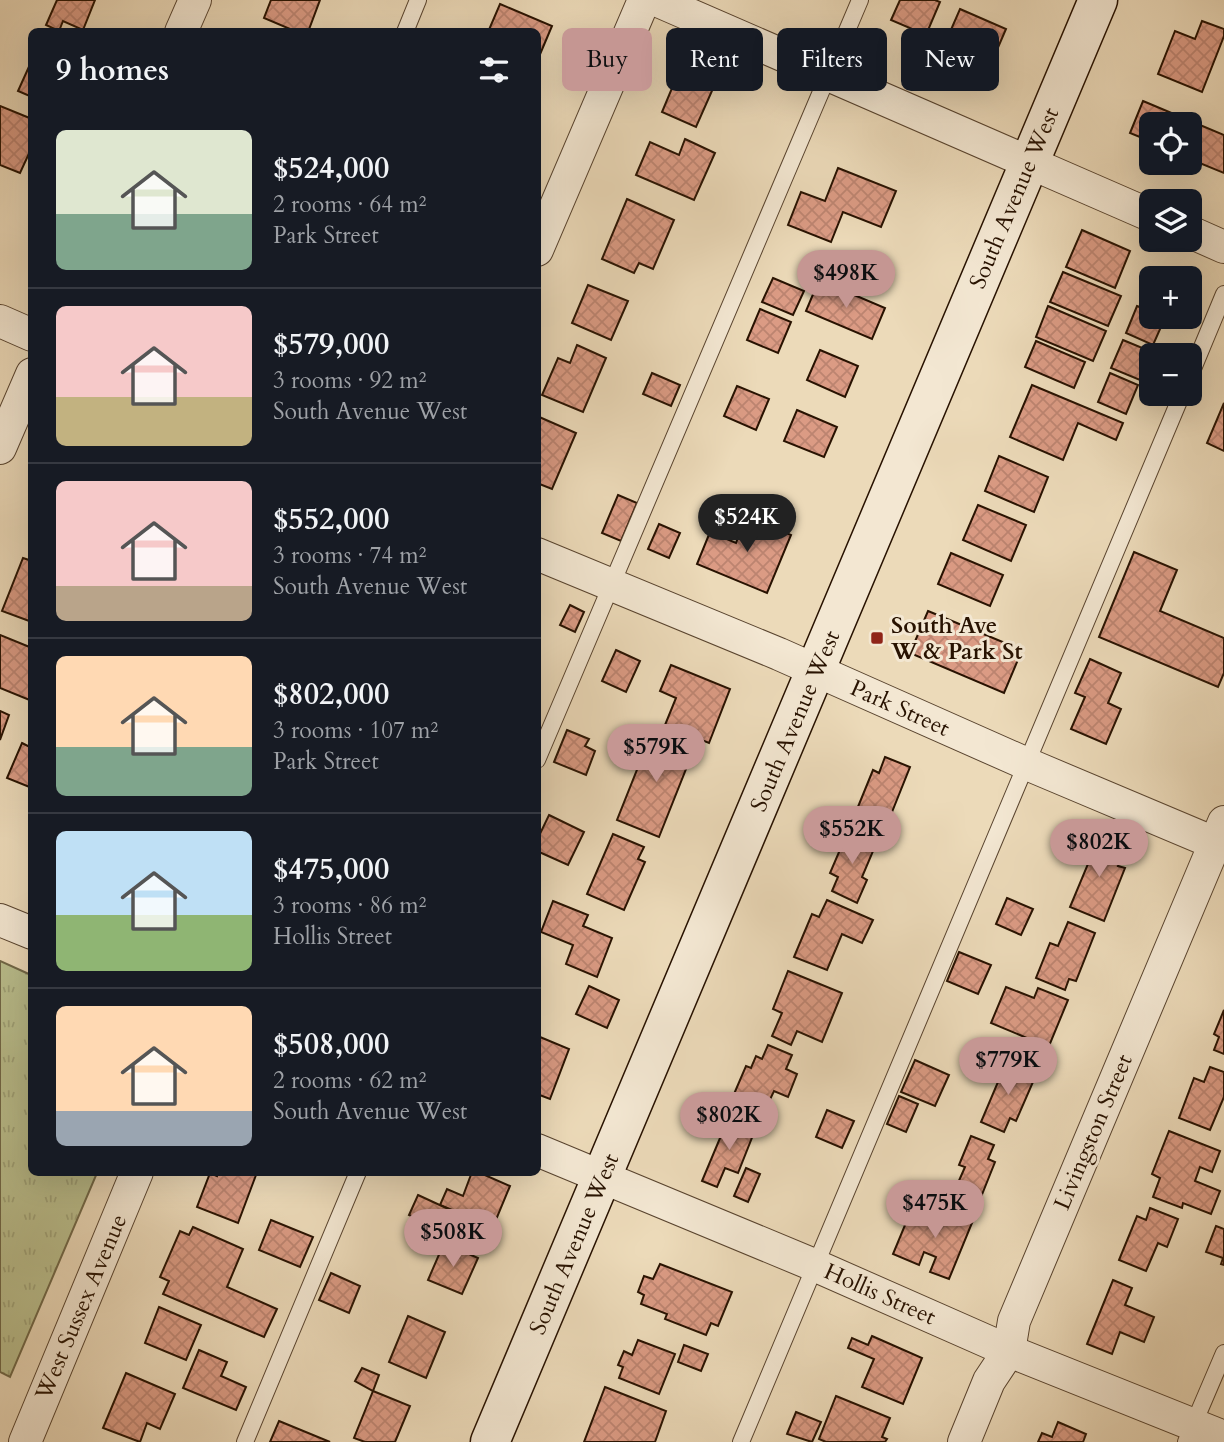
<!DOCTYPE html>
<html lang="en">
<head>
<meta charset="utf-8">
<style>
  body { margin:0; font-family:Cardo,serif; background:#20242c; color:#f1f3f6; height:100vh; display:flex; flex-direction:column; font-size:26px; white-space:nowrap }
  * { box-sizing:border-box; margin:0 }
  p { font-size:23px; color:#9ea1a6 }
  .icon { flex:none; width:38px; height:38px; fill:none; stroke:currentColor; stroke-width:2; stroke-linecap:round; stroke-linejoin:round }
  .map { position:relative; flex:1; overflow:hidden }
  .panel { position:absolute; left:28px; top:28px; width:513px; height:1148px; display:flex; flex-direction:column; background:#171b24; border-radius:10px; box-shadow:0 7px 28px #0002 }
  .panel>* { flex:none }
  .top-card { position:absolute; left:562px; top:28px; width:556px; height:63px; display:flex; gap:14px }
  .controls { position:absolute; left:1139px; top:112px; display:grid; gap:14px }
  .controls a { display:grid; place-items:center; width:63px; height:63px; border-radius:10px; background:#171b24; box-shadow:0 7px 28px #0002; font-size:35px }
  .price { position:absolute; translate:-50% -60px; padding:0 16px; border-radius:24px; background:#c59692; color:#111; font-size:23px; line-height:46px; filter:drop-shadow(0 2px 4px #0008) }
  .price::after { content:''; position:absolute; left:50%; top:42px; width:21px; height:16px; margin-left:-10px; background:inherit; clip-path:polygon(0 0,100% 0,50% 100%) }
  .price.active { background:#222; color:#fff }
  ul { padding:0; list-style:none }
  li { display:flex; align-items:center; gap:21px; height:175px; padding:0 28px }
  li+li { border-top:2px solid #363941 }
  li span { display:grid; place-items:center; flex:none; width:196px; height:140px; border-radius:10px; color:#555 }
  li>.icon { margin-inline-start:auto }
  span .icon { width:84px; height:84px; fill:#fffc; stroke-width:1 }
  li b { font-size:30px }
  h2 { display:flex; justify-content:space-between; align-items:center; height:84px; padding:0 28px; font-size:30px }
  .tag { padding:0 24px; border-radius:10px; background:#171b24; box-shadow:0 7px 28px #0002; font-size:24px; line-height:63px }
  .tag.active { background:#c59692; color:#111 }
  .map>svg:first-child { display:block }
  .park { fill:url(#park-tufts); stroke:#716848; stroke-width:2 }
  .building { fill:url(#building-cross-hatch); stroke:#281201; stroke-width:2 }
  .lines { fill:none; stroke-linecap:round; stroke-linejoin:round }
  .lane-casing { stroke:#59442f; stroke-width:18 }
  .street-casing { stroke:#59442f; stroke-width:34 }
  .secondary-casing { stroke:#281201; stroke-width:41 }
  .lane { stroke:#f3e7d2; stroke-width:16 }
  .street { stroke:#f3e7d2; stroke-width:32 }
  .secondary { stroke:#f3e7d2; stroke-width:38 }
  .poi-dot { fill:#8f2418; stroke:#f3e7d2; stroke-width:2.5 }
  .labels { text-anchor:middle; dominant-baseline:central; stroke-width:6; stroke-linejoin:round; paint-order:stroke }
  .street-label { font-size:23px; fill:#281201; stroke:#f3e7d2 }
  .poi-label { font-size:23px; font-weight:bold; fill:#281201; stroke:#f3e7d2; text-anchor:start }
</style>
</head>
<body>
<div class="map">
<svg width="1224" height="1442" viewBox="0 0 1224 1442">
  <defs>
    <pattern id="park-tufts" width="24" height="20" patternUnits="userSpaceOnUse" patternTransform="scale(1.75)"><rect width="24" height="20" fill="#babf8e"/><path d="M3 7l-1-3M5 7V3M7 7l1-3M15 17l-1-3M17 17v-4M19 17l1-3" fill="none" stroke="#a0a379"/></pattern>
    <pattern id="building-cross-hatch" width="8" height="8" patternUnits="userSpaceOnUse" patternTransform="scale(1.75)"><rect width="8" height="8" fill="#db9b84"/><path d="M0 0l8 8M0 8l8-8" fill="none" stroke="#bc8470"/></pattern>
  </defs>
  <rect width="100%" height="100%" fill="#ecdab9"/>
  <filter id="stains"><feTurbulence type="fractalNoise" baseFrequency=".00286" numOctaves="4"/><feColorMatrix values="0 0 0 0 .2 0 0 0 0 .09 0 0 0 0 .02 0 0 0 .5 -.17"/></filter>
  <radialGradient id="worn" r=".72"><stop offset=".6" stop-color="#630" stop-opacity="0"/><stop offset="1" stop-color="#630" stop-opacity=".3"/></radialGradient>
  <!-- park -->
  <path class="park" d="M 0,961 L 31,975 L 32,1172 L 97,1173 L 10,1377 L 0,1372 Z"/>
  <!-- building -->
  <g class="building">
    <path d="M 57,0 L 95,0 L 83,30 L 63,21 L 59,31 L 46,25 Z"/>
    <path d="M 271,0 L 320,0 L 308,32 L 297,32 L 264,18 Z"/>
    <path d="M 900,0 L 935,0 L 940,2 L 926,35 L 891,20 Z"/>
    <path d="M 500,4 L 552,26 L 538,59 L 537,32 L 488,32 Z"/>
    <path d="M 960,9 L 1006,29 L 981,87 L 949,74 L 964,38 L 950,32 Z"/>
    <path d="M 1202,21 L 1224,29 L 1224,36 L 1202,92 L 1158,74 L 1175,31 L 1195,39 Z"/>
    <path d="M 32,60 L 32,97 L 18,91 Z"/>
    <path d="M 680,69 L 715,84 L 696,127 L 662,112 Z"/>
    <path d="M 1143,101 L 1224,135 L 1224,173 L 1190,159 L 1190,124 L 1152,124 L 1152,142 L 1130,133 Z"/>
    <path d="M 0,106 L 32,119 L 32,147 L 20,173 L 0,165 Z"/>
    <path d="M 685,139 L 715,153 L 694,200 L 636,175 L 650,142 L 679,155 Z"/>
    <path d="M 838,168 L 896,191 L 881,227 L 843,212 L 831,242 L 788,225 L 801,192 L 825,201 Z"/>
    <path d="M 627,199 L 674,220 L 653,269 L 639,263 L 634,273 L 602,259 Z"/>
    <path d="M 1082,230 L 1130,251 L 1115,288 L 1066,267 Z"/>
    <path d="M 1152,269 L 1175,278 L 1152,278 L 1152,301 L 1141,296 Z"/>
    <path d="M 1063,272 L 1121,296 L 1108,326 L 1050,302 Z"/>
    <path d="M 773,278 L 804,291 L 793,315 L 762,302 Z"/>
    <path d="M 819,280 L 885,308 L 872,339 L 806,311 Z"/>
    <path d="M 588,285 L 628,301 L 611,340 L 572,323 Z"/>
    <path d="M 1048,306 L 1106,331 L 1093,361 L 1036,337 Z"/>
    <path d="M 1137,306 L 1152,312 L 1152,317 L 1165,318 L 1153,345 L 1126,333 Z"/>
    <path d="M 760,309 L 791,322 L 778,353 L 747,340 Z"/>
    <path d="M 1123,340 L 1152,352 L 1140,380 L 1111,368 Z"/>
    <path d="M 1036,341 L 1085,362 L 1074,388 L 1025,367 Z"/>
    <path d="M 577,345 L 606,358 L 583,412 L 542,395 L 558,358 L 570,363 Z"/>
    <path d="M 820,350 L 858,366 L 845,397 L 807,380 Z"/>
    <path d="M 652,373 L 680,385 L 671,406 L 643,394 Z"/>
    <path d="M 1110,373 L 1138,385 L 1126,414 L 1098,402 Z"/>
    <path d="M 1032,385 L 1123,423 L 1116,440 L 1078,423 L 1063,460 L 1010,437 Z"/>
    <path d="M 737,386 L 769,399 L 756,430 L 724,416 Z"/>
    <path d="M 1224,403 L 1224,451 L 1207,443 Z"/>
    <path d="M 797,410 L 837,427 L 824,457 L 784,441 Z"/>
    <path d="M 537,416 L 576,433 L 552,489 L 537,483 Z"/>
    <path d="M 999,456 L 1048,477 L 1034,512 L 985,491 Z"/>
    <path d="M 618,495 L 637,503 L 621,541 L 602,533 Z"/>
    <path d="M 978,505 L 1026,525 L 1011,561 L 963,540 Z"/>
    <path d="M 746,516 L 791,535 L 767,593 L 697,564 L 710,532 L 736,543 Z"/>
    <path d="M 659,524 L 680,533 L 669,558 L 648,549 Z"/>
    <path d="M 1134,552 L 1177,570 L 1160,611 L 1224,638 L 1224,673 L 1218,687 L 1099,637 Z"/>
    <path d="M 951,553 L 1003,575 L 990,606 L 938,584 Z"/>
    <path d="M 23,558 L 32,561 L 32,622 L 2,611 Z"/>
    <path d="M 570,605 L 584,612 L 575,632 L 560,625 Z"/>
    <path d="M 928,611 L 1022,650 L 1004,693 L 910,653 Z"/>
    <path d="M 0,635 L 32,648 L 32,701 L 0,688 Z"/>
    <path d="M 616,650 L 640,661 L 626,692 L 602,681 Z"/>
    <path d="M 1090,659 L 1121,673 L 1108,703 L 1121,709 L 1106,744 L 1071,729 L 1085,697 L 1075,693 Z"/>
    <path d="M 671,665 L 730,689 L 709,743 L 665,725 L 676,698 L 660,691 Z"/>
    <path d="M 0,711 L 9,715 L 0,740 Z"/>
    <path d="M 567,730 L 589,739 L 585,746 L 595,751 L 586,775 L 554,762 Z"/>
    <path d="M 652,732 L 694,749 L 659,837 L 617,820 Z"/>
    <path d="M 22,743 L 32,748 L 32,788 L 7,778 Z"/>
    <path d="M 885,757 L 910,767 L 884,832 L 853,819 L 873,770 L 879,773 Z"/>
    <path d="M 549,815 L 584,832 L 568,865 L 537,851 L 537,840 Z"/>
    <path d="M 848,831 L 876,844 L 862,877 L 867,880 L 857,903 L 832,891 L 838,877 L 830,873 Z"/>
    <path d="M 613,834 L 644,847 L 638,859 L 645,862 L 624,910 L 587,894 Z"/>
    <path d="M 1093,836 L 1125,850 L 1118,866 L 1125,868 L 1104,921 L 1070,907 L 1088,864 L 1083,861 Z"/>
    <path d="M 1007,898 L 1033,909 L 1021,935 L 996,924 Z"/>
    <path d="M 827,900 L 873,920 L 862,943 L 842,934 L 827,970 L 794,957 L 812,914 L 819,917 Z"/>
    <path d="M 553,901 L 588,915 L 583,926 L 612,938 L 597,977 L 566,964 L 573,945 L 541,932 Z"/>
    <path d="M 1068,922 L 1095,933 L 1076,981 L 1069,979 L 1065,990 L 1036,978 L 1050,943 L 1058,946 Z"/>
    <path d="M 959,952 L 991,965 L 978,994 L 947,981 Z"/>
    <path d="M 788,971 L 842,993 L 822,1042 L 797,1031 L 791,1045 L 772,1036 L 782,1013 L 773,1009 Z"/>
    <path d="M 589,986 L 619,1000 L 607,1028 L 576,1014 Z"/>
    <path d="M 1006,987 L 1034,998 L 1038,988 L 1068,1000 L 1042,1063 L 1021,1054 L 1027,1038 L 991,1023 Z"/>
    <path d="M 1224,1010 L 1224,1054 L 1214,1050 L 1219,1037 L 1214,1034 Z"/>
    <path d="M 540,1037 L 569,1049 L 550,1099 L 537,1094 L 537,1042 Z"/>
    <path d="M 768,1045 L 792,1055 L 786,1069 L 797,1074 L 788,1097 L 774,1091 L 766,1108 L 734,1094 L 746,1066 L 751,1068 L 756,1056 L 762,1059 Z"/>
    <path d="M 915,1060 L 949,1075 L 935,1106 L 901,1092 Z"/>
    <path d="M 1006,1063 L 1036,1075 L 1016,1121 L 1010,1118 L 1004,1132 L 981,1122 Z"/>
    <path d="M 1210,1067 L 1224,1072 L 1224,1097 L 1210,1130 L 1179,1118 L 1194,1078 L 1204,1082 Z"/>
    <path d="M 899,1096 L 918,1104 L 906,1132 L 887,1124 Z"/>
    <path d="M 827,1110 L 854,1121 L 842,1148 L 816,1137 Z"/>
    <path d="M 728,1119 L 755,1130 L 738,1173 L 725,1168 L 717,1187 L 702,1181 Z"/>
    <path d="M 1169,1131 L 1220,1151 L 1212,1172 L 1200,1167 L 1195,1181 L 1220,1191 L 1211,1214 L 1183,1203 L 1182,1208 L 1153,1197 L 1160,1178 L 1152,1174 Z"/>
    <path d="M 971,1136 L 994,1145 L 988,1159 L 995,1162 L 979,1202 L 954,1192 L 965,1167 L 959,1165 Z"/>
    <path d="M 746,1168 L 760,1174 L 748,1202 L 734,1196 Z"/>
    <path d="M 218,1172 L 251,1172 L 256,1175 L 238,1223 L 197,1207 L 210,1173 L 217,1176 Z"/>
    <path d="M 472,1172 L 478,1172 L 510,1186 L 493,1227 L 440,1205 L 447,1189 L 463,1196 Z"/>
    <path d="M 418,1195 L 455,1212 L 447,1232 L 409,1215 Z"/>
    <path d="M 948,1207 L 974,1218 L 949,1279 L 930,1272 L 936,1257 L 924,1252 L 919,1265 L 893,1254 L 910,1213 L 940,1225 Z"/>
    <path d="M 1150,1208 L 1178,1219 L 1167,1247 L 1158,1243 L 1146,1271 L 1119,1260 L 1137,1216 L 1146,1220 Z"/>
    <path d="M 271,1220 L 313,1237 L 300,1267 L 259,1250 Z"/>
    <path d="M 1216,1226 L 1224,1229 L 1224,1265 L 1221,1264 L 1223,1258 L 1206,1252 Z"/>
    <path d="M 193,1227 L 243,1249 L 227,1287 L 277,1309 L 264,1337 L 163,1294 L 169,1281 L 160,1277 L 180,1231 L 189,1235 Z"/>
    <path d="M 444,1243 L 478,1258 L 462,1294 L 428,1280 Z"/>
    <path d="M 660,1264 L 732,1292 L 718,1326 L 711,1323 L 706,1335 L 665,1319 L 667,1314 L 641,1304 L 644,1295 L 638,1292 L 644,1276 L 653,1279 Z"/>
    <path d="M 331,1273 L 360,1286 L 349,1313 L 319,1300 Z"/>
    <path d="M 1113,1280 L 1132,1288 L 1125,1305 L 1154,1317 L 1144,1342 L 1120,1332 L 1112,1354 L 1087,1344 Z"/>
    <path d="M 159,1307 L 201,1325 L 186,1360 L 145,1343 Z"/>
    <path d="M 408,1316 L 445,1332 L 426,1378 L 389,1362 Z"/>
    <path d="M 872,1336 L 922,1358 L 903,1404 L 862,1387 L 874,1359 L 848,1348 L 852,1338 L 868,1345 Z"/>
    <path d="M 638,1340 L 675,1354 L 659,1394 L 619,1378 L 623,1367 L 618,1365 L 624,1351 L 632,1355 Z"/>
    <path d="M 684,1345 L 708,1354 L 701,1371 L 678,1362 Z"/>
    <path d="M 199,1350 L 227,1362 L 221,1376 L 246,1387 L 236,1410 L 183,1388 Z"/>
    <path d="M 362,1368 L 379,1375 L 373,1391 L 355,1381 Z"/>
    <path d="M 126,1373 L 175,1394 L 160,1429 L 147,1423 L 140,1442 L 103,1428 Z"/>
    <path d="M 605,1387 L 666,1411 L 655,1442 L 584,1442 Z"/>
    <path d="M 373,1391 L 410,1406 L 395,1442 L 365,1442 L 354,1438 Z"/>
    <path d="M 836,1396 L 890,1418 L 882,1437 L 887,1439 L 885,1442 L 826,1442 L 819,1439 Z"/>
    <path d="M 796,1412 L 821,1422 L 812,1442 L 787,1434 Z"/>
    <path d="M 279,1421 L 330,1442 L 270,1442 Z"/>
    <path d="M 1058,1422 L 1086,1434 L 1083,1442 L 1038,1442 L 1042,1433 L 1052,1437 Z"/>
  </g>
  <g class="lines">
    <defs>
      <g id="lane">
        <path d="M 405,32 L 418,0"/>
        <path d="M 1190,376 L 1224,294"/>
        <path d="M 537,760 L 860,0"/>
        <path d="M 245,1442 L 358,1172"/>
        <path d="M 741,1442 L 1182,394"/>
        <path d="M 1186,1442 L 1224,1353"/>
      </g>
      <g id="street">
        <path d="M 656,0 L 1152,216"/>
        <path d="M 181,32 L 195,0"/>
        <path d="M 1190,232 L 1224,247"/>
        <path d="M 537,250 L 644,0"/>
        <path d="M 0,321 L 32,335"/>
        <path d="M 0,448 L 32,374"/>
        <path d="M 537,554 L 779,654 L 1027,764 L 1224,847"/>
        <path d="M 0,920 L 32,933"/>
        <path d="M 537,1150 L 814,1265 L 1009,1351 L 1224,1437"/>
        <path d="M 25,1442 L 137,1172"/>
        <path d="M 964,1442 L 989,1381 L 1009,1351 L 1014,1321 L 1224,822"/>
      </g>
      <path id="secondary" d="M 490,1442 L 1098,0"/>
    </defs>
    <!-- lane casing -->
    <use href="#lane" class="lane-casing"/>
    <!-- street casing -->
    <use href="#street" class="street-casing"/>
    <!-- secondary casing -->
    <use href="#secondary" class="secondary-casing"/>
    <!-- lane -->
    <use href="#lane" class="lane"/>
    <!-- street -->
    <use href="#street" class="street"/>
    <!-- secondary -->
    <use href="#secondary" class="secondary"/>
  </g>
  <!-- markers -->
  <rect class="poi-dot" x="870" y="631" width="14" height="14" rx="3.5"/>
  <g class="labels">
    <!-- street labels -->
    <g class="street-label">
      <text transform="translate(1014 198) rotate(-67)">South Avenue West</text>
      <text transform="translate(900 708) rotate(24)">Park Street</text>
      <text transform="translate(795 721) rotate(-67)">South Avenue West</text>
      <text transform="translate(1093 1132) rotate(-67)">Livingston Street</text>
      <text transform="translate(574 1244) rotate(-67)">South Avenue West</text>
      <text transform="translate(880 1294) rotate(24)">Hollis Street</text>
      <text transform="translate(81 1307) rotate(-67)">West Sussex Avenue</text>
    </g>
    <!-- poi labels -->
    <g class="poi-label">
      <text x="891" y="625">South Ave<tspan x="891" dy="26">W &amp; Park St</tspan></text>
    </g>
  </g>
  <rect width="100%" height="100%" filter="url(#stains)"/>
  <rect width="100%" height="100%" fill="url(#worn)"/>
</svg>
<div class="controls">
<a><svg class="icon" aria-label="locate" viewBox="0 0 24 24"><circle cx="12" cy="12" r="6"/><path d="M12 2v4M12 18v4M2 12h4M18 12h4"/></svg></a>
<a><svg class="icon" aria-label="layers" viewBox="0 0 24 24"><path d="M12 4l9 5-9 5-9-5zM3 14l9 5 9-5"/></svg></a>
<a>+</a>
<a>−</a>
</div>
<b class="price" style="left:846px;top:310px">$498K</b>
<b class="price active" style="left:747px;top:554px">$524K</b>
<b class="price" style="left:656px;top:784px">$579K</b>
<b class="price" style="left:852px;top:866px">$552K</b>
<b class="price" style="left:1099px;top:879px">$802K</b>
<b class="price" style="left:1008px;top:1097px">$779K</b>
<b class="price" style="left:729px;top:1152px">$802K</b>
<b class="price" style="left:935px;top:1240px">$475K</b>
<b class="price" style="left:453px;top:1269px">$508K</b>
<div class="top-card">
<a class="tag active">Buy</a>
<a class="tag">Rent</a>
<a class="tag">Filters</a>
<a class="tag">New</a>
</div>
<section class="panel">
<h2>9 homes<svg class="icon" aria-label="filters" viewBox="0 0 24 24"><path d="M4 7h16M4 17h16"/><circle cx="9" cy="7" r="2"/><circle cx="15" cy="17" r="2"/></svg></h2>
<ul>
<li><span style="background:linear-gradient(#dfe7d0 60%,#7fa58c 0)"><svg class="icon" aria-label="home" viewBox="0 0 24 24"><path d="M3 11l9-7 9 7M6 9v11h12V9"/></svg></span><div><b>$524,000</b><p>2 rooms · 64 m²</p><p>Park Street</p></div></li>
<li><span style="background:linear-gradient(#f6c9c9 65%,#c2b280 0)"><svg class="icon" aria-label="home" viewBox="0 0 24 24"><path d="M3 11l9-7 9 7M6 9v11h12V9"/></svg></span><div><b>$579,000</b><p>3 rooms · 92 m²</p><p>South Avenue West</p></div></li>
<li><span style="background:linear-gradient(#f6c9c9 75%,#b9a48a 0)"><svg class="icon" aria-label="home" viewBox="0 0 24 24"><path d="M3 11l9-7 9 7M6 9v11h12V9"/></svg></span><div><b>$552,000</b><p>3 rooms · 74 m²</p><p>South Avenue West</p></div></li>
<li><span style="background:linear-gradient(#ffd9b3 65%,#7fa58c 0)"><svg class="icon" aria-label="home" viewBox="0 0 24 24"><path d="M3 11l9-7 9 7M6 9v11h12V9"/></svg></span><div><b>$802,000</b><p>3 rooms · 107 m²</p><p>Park Street</p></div></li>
<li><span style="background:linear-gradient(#bfe0f5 60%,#8fb573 0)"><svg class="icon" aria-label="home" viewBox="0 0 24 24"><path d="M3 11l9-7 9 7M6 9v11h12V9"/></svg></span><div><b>$475,000</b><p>3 rooms · 86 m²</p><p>Hollis Street</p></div></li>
<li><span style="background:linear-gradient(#ffd9b3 75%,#9aa5b1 0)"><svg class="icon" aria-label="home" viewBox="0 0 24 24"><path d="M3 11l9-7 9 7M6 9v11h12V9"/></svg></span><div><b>$508,000</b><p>2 rooms · 62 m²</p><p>South Avenue West</p></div></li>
</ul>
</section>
</div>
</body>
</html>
